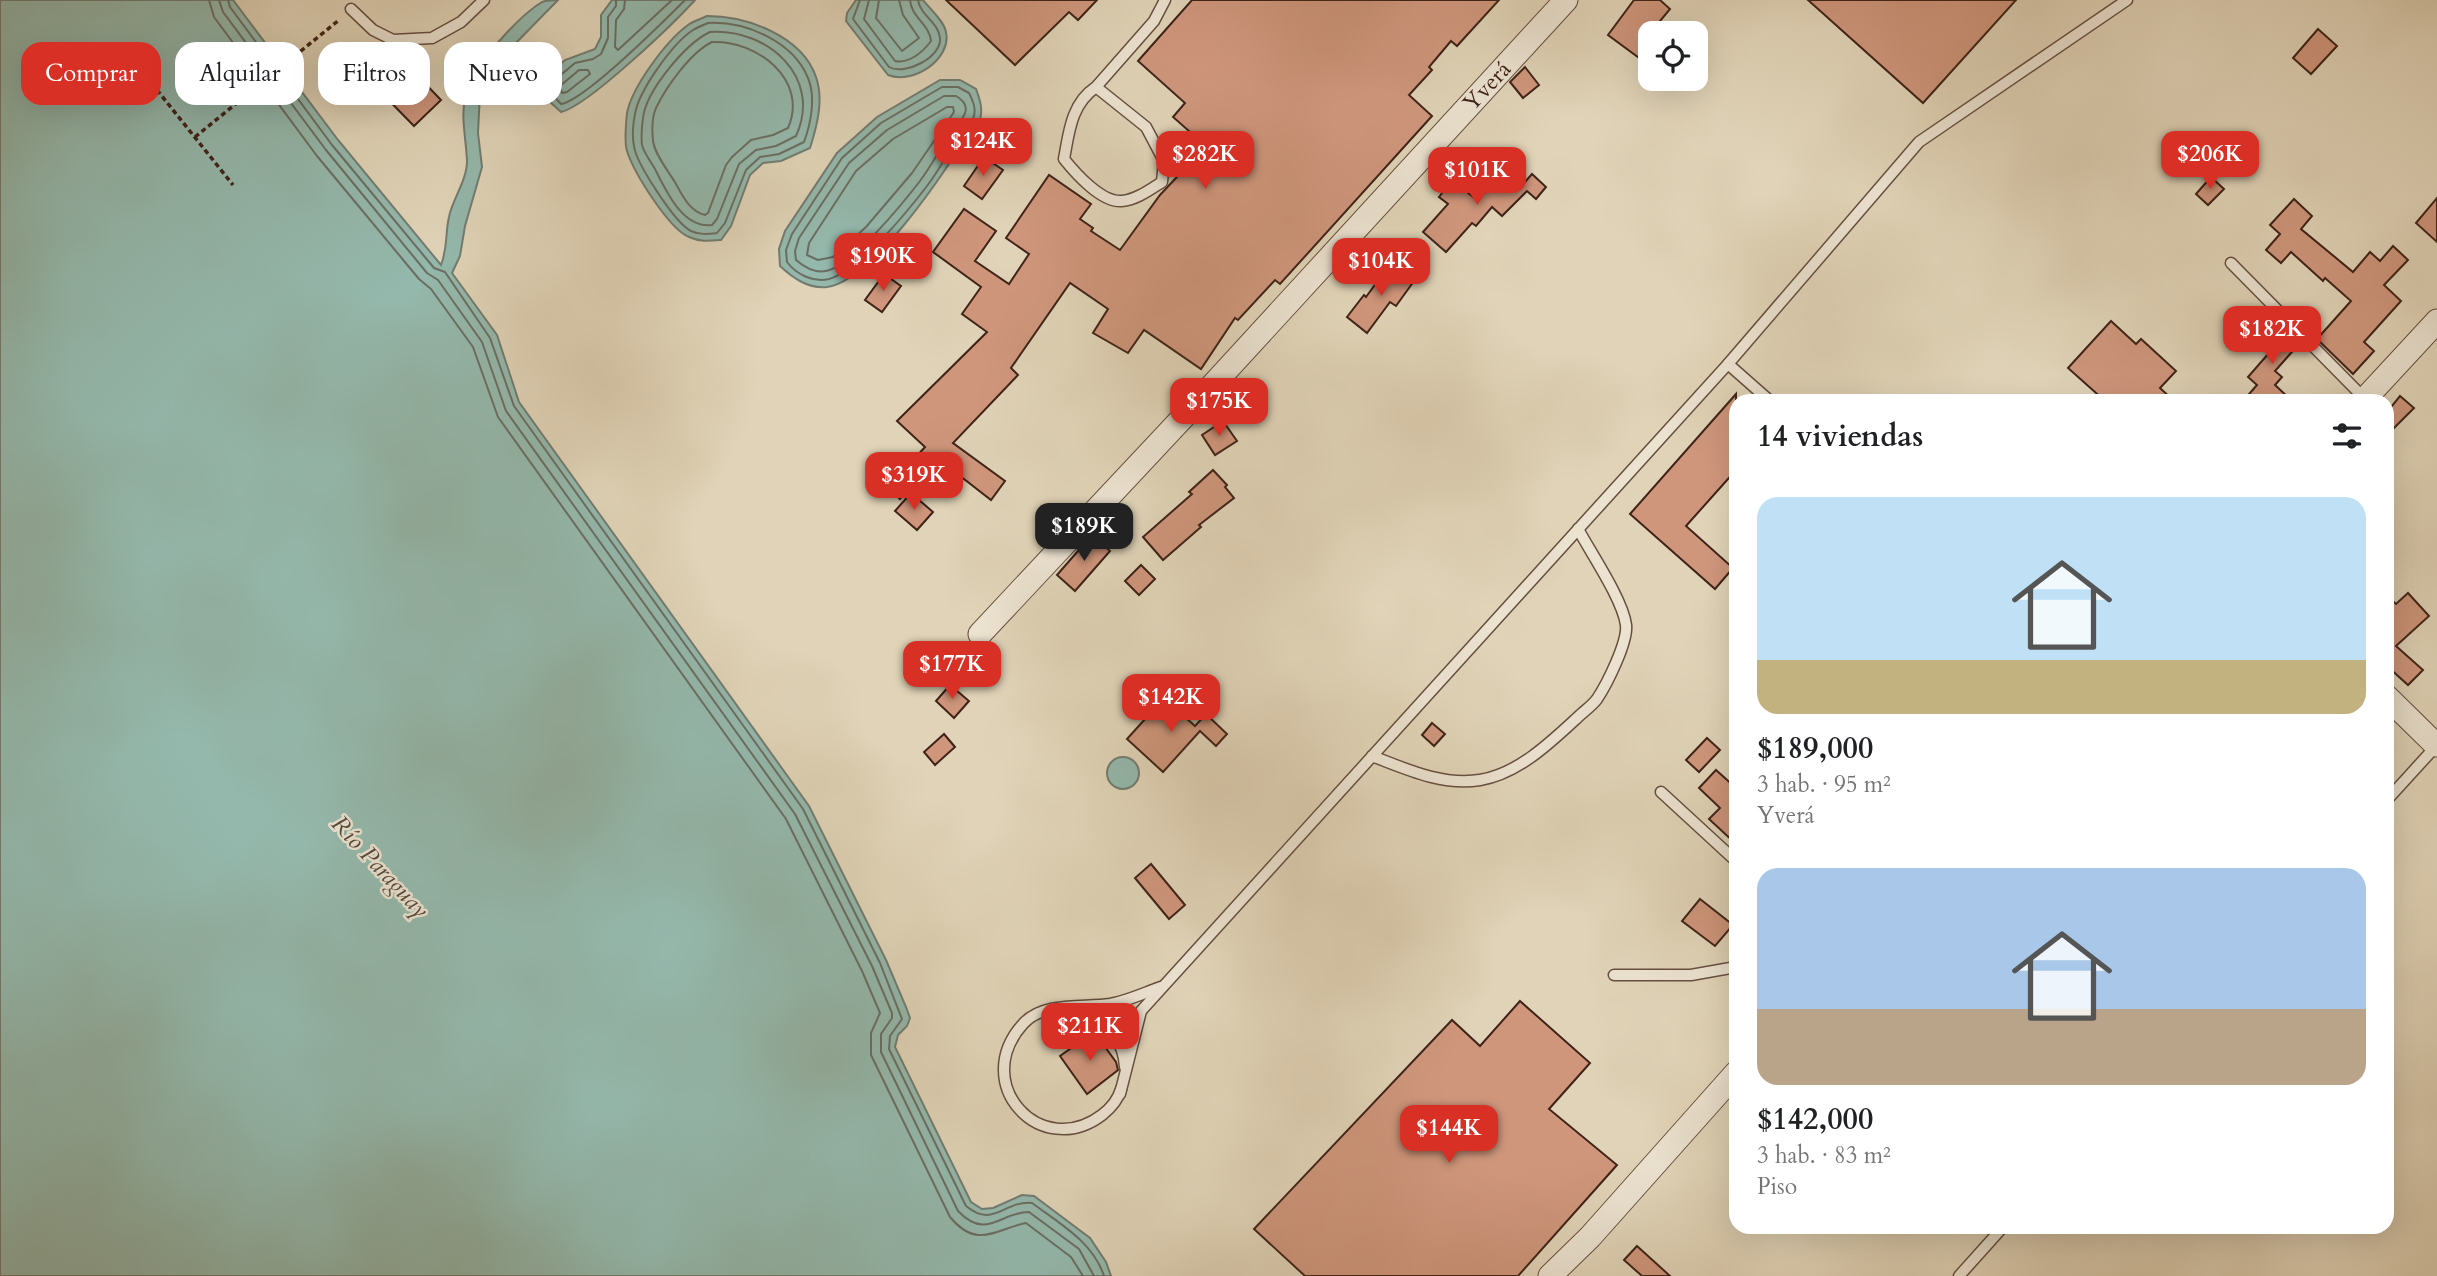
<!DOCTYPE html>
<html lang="es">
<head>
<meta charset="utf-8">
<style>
  body { margin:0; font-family:Cardo,serif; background:#f6f6f6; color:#202124; height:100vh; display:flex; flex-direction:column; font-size:26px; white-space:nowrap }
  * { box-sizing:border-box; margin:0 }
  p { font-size:23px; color:#757577 }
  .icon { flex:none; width:38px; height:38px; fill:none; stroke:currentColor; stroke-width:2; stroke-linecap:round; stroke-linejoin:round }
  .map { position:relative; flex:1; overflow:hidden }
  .sheet { position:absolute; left:1729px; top:394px; width:665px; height:840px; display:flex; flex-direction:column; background:#fff; border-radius:21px; box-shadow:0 7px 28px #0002 }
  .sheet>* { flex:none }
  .hud { position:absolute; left:21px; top:42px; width:665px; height:63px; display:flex; gap:14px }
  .controls { position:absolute; left:1638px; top:21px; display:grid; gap:14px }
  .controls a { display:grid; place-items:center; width:70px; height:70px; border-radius:14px; background:#fff; box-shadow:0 7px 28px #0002; font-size:35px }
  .price { position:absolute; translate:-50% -60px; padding:0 16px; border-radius:14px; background:#d93025; color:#fff; font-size:23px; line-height:46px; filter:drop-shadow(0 2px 4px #0008) }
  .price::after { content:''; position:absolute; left:50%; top:42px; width:21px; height:16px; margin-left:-10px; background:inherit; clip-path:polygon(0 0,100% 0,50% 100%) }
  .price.active { background:#222; color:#fff }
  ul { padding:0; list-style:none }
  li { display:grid; align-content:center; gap:14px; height:371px; padding:0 28px }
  li span { display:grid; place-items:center; height:217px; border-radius:21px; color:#555 }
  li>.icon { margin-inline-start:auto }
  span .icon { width:126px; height:126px; fill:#fffc; stroke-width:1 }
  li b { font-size:30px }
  h2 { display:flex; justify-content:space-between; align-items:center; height:84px; padding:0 28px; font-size:30px }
  .tag { padding:0 24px; border-radius:21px; background:#fff; box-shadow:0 7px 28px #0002; font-size:24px; line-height:63px }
  .tag.active { background:#d93025; color:#fff }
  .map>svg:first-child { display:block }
  .water { fill:#94b8ac; stroke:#727c71; stroke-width:2 }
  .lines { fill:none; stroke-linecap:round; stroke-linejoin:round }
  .shore { stroke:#6a6e62; stroke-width:2 }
  .building { fill:#cf967c; stroke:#3f2318; stroke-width:2 }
  .lane-casing { stroke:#674f40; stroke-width:13 }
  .street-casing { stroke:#674f40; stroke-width:25 }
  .path { stroke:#3f2318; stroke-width:3.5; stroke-dasharray:5 3.5; stroke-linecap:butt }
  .lane { stroke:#ebe2d0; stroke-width:10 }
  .street { stroke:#ebe2d0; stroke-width:23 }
  .labels { text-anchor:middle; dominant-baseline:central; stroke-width:5; stroke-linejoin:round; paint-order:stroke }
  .street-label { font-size:23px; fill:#3f2318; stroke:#ebe2d0 }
  .water-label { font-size:24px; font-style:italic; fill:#54483d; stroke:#ebe2d0 }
</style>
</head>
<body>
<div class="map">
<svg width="2437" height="1276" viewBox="0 0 2437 1276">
  <rect width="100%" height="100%" fill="#e0d3b7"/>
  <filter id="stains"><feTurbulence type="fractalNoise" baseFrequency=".00286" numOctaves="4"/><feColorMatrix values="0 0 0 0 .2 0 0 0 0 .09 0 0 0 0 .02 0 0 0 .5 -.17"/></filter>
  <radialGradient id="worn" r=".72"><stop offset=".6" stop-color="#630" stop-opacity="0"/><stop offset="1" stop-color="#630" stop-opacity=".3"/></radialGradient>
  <!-- water -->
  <g class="water">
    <path d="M 0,0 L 233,0 L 338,140 L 441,265 C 448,247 445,234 449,217 C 452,200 467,181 467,161 C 466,137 460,116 466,92 C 472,67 520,15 542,2 C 547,0 552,0 558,0 L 507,52 L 480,93 L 478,133 L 482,167 L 465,226 L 460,256 L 452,273 L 497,335 L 519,402 L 809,806 L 886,960 L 906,1007 L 910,1018 L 907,1026 L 898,1035 L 895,1047 L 971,1202 L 982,1209 L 993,1208 L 1022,1195 L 1034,1196 L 1090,1238 L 1106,1262 L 1111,1276 L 0,1276 Z"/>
    <path d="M 612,0 L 695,0 C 674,23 588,106 561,112 L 549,101 L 541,87 L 547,76 L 565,60 L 595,49 L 601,37 L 601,15 Z"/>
    <path d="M 856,0 L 923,0 C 930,9 944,21 946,32 C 952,59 913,85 888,75 L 846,21 L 847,13 Z"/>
    <path d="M 707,16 C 747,16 802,36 816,77 C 824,100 817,126 810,148 L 781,161 L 763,163 L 750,175 L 731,226 L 721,240 C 709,241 700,242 689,237 C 669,229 634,173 627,151 C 624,142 626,123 627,113 C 632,87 666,41 688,25 C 693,21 701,19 707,16 Z"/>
    <path d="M 940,80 L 960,80 L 976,89 C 980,100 983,108 980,120 C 977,128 969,134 964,141 C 941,177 872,281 827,287 C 808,289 793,278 780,266 L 779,249 L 785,231 L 837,153 L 877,117 Z"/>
    <circle cx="1123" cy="773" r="16"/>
  </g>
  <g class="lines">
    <!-- shore -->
    <g class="shore">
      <path d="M 209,0 L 214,17 L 317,156 L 419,279 L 431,289 L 473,347 L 498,417 L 786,819 L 862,971 L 880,1013 L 871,1033 L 871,1055 L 950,1217 C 977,1250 996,1229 1026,1223 L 1071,1257 L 1083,1276"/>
      <path d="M 219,0 L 223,12 L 326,150 L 427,273 L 438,280 L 482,342 L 506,411 L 795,814 L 872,966 L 892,1013 L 892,1018 L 881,1034 L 881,1052 L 958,1211 C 987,1241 1000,1212 1029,1212 L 1079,1249 L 1094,1276"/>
      <path d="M 228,0 L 230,7 L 332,145 L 434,268 L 445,272 L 490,338 L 514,406 L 803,809 L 880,963 L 902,1019 L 890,1036 L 889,1049 L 966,1206 C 994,1229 1004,1200 1032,1203 C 1059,1223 1093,1242 1104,1276"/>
      <path d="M 616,0 L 616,6 L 608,17 L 608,38 L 601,54 L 593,59 L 575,63 L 550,84 L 551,93 L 561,104 C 585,100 664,21 685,0"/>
      <path d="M 625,0 L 624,9 L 616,20 L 615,47 L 618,50 L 672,0"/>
      <path d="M 860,0 L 853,19 L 889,67 C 905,76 942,57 940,38 C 939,23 920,15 918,0"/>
      <path d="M 869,0 L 864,19 L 895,61 C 909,64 923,52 931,41 C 930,25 911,17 910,0"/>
      <path d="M 879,0 L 876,18 L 902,51 L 919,38 L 903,15 L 899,0"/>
      <path d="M 708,23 C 745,21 793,41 808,78 C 816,97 811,123 804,142 L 779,154 L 760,157 L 746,170 L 725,223 L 717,233 C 708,234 699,235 691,231 C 675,223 636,163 634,146 C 632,137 633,123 635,114 C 639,90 673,43 693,30 C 698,27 703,25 708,23 Z"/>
      <path d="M 710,32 C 767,28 823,77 796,136 L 776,146 L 756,150 L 739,164 L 717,219 L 712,225 C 683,229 666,191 655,169 C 651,162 644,153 642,145 C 641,138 642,126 643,118 C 646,91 685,44 710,32 Z"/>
      <path d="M 712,42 C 757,40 809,80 788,128 L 773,135 L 751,140 L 732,157 L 726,165 L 708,213 L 705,215 C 690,211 683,197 676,184 C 669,172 655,155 653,141 C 652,131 652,117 656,108 C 666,87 691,52 712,42 Z"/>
      <path d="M 579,70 L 588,70 L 590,74 L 567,92 L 562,93 L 560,86 Z"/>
      <path d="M 942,87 L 958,87 L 969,93 C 973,101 977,110 973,119 C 970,125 963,130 959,136 C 948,152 939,171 927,186 C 907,212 860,270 829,279 C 813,283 796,274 787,262 L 786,250 L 792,234 L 842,158 L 881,123 Z"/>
      <path d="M 956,96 C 963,100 968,105 965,113 C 963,120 956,125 952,131 C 941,147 932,165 920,181 C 903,203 852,266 826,271 C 815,273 804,267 796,260 L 795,251 L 799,238 L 849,163 L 887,130 L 944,96 Z"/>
      <path d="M 947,107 L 953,107 L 954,112 L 912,173 L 866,227 L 833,257 L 818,260 L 807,255 L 809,243 L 856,171 L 893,139 Z"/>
    </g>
  </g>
  <!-- building -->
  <g class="building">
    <path d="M 946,0 L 1097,0 L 1078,20 L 1069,12 L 1015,65 Z"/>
    <path d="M 1192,0 L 1499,0 L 1457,46 L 1451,41 L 1429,67 L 1432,70 L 1409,95 L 1432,116 L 1280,284 L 1275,280 L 1238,320 L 1235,318 L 1201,369 L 1144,330 L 1128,353 L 1093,333 L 1108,309 L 1070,283 L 1011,368 L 1018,375 L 953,443 L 1005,481 L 991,500 L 937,458 L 900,499 L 888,488 L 925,447 L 897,421 L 987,332 L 962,314 L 981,287 L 933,252 L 964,209 L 996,231 L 975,261 L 1009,284 L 1029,254 L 1006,238 L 1049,175 L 1091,204 L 1080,219 L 1093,228 L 1091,231 L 1120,250 L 1160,195 L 1206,146 L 1173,117 L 1185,103 L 1138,61 Z"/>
    <path d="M 1634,0 L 1660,0 L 1670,9 L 1650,33 L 1650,66 L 1608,35 Z"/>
    <path d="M 1808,0 L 2016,0 L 1923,103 Z"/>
    <path d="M 2318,29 L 2337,46 L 2311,74 L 2293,58 Z"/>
    <path d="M 393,50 L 441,100 L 414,126 L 366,77 Z"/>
    <path d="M 1525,67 L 1539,85 L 1523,98 L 1510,82 Z"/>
    <path d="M 984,157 L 1003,170 L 982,199 L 964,186 Z"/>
    <path d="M 1511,171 L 1524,183 L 1532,174 L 1546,187 L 1536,199 L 1527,191 L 1502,216 L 1492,207 L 1476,226 L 1472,223 L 1446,252 L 1423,232 L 1448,204 L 1439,197 L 1452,180 L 1477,200 L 1502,175 L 1505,178 Z"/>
    <path d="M 2211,177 L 2224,189 L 2208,205 L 2196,194 Z"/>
    <path d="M 2437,198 L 2437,242 L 2416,223 Z"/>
    <path d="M 2294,199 L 2312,216 L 2301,229 L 2353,272 L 2370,252 L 2380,261 L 2393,246 L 2408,260 L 2384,285 L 2401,301 L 2364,342 L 2374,351 L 2353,374 L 2317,339 L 2351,301 L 2325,278 L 2323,281 L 2291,252 L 2281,263 L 2266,250 L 2280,234 L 2270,225 Z"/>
    <path d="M 1390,264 L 1414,281 L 1396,306 L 1390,302 L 1367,333 L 1347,317 L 1364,295 L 1366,297 Z"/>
    <path d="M 884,274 L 901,286 L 882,312 L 865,300 Z"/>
    <path d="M 2111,321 L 2136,344 L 2141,339 L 2176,371 L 2160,388 L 2174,401 L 2105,401 L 2068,368 Z"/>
    <path d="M 2278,322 L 2299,344 L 2275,371 L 2282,377 L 2275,385 L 2292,401 L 2243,401 L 2257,385 L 2248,377 L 2269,353 L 2259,344 Z"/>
    <path d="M 1736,394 L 1736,470 L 1686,526 L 1733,568 L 1715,589 L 1630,514 Z"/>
    <path d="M 2400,396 L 2414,408 L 2387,435 L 2387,412 Z"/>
    <path d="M 1223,421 L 1237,441 L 1215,455 L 1202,435 Z"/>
    <path d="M 1213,470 L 1227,485 L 1225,487 L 1234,498 L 1199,525 L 1201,527 L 1163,560 L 1143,537 L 1192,494 L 1189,492 Z"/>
    <path d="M 911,493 L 933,512 L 917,530 L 895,511 Z"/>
    <path d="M 1092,535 L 1110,551 L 1075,591 L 1057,575 Z"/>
    <path d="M 1141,565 L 1155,579 L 1139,595 L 1125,581 Z"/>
    <path d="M 2408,593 L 2429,616 L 2396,646 L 2423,670 L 2408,685 L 2387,666 L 2387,596 L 2396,604 Z"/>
    <path d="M 950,685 L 969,701 L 954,718 L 936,701 Z"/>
    <path d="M 1164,698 L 1195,726 L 1206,714 L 1227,734 L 1216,746 L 1200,731 L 1163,772 L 1127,739 Z"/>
    <path d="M 1432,723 L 1445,734 L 1434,746 L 1422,735 Z"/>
    <path d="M 944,734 L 955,747 L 935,765 L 924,752 Z"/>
    <path d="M 1707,738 L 1720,750 L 1699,772 L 1686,760 Z"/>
    <path d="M 1716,770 L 1736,788 L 1736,844 L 1709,819 L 1720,808 L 1699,788 Z"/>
    <path d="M 1151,864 L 1185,905 L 1169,919 L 1135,878 Z"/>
    <path d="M 1700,899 L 1733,925 L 1715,946 L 1682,921 Z"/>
    <path d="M 1520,1001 L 1590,1063 L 1549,1109 L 1617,1165 L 1518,1276 L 1305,1276 L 1254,1229 L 1452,1020 L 1480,1046 Z"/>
    <path d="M 1094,1032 L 1116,1062 L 1118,1070 L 1087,1094 L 1060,1056 Z"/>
    <path d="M 1637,1246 L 1670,1276 L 1642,1276 L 1624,1260 Z"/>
  </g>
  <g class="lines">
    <defs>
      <g id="lane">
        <path d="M 351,9 L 373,30 L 393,40 L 432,38 L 461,22 L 484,0"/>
        <path d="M 1096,87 L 1146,127 L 1164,161 L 1162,182 C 1151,189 1136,200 1122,201 C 1102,203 1076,174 1064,159 C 1069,132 1071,104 1096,87 L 1154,21 L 1165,0"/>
        <path d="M 2231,263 L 2365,399"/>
        <path d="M 1728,364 L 1770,401"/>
        <path d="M 1372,756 C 1406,769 1442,786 1480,780 C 1518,774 1551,742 1578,717 C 1584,711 1592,706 1597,699 C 1607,684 1628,642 1626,625 C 1623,600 1591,553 1578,529"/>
        <path d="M 1661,792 L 1736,861"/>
        <path d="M 2387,800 L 2437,745"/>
        <path d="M 1614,975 L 1691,975 L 1736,967"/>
        <path d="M 1068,1008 C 1075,1009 1083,1010 1089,1013 C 1110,1022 1124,1045 1125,1067"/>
        <path d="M 1121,1089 C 1118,1100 1111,1108 1102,1115 C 1041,1161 969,1084 1023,1024 C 1043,1001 1083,1008 1110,1004 C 1127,1001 1144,993 1161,987"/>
        <path d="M 1120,1094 L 1141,1011 L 1728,364 L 1919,142 L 2127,0"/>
        <path d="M 1959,1276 L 2003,1227"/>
      </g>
      <g id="street">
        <path d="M 2363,401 L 2437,321"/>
        <path d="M 980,634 L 1188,412 L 1566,0"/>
        <path d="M 2387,697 L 2436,745"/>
        <path d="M 1550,1276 L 1590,1237 L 1736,1073"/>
      </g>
    </defs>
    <!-- lane casing -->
    <use href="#lane" class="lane-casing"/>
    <!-- street casing -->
    <use href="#street" class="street-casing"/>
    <!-- path -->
    <g class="path">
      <path d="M 157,90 L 233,185"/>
      <path d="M 195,137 L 339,20"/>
    </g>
    <!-- lane -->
    <use href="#lane" class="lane"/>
    <!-- street -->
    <use href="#street" class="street"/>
  </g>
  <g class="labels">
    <!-- street labels -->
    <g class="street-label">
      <text transform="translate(1487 86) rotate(-47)">Yverá</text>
    </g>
    <!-- water labels -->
    <g class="water-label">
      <text transform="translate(380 867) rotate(47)">Río Paraguay</text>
    </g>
  </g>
  <rect width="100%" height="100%" filter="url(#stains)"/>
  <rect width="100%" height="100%" fill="url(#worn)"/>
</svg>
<div class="controls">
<a><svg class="icon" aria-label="locate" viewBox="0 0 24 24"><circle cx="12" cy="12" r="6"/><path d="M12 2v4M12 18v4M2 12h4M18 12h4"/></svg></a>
</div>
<b class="price" style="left:983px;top:178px">$124K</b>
<b class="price" style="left:1205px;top:191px">$282K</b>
<b class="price" style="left:2210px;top:191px">$206K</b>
<b class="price" style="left:1477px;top:207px">$101K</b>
<b class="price" style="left:883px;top:293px">$190K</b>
<b class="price" style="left:1381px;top:298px">$104K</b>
<b class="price" style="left:2272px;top:366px">$182K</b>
<b class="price" style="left:1219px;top:438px">$175K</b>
<b class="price" style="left:914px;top:512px">$319K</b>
<b class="price active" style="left:1084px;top:563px">$189K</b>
<b class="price" style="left:952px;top:701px">$177K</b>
<b class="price" style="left:1171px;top:734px">$142K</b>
<b class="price" style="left:1090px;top:1063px">$211K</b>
<b class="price" style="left:1449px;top:1165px">$144K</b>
<div class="hud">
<a class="tag active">Comprar</a>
<a class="tag">Alquilar</a>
<a class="tag">Filtros</a>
<a class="tag">Nuevo</a>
</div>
<section class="sheet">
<h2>14 viviendas<svg class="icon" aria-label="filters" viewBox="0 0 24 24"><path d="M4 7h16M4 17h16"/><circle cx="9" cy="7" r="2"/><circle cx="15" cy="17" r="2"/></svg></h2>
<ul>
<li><span style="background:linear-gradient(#bfe0f5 75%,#c2b280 0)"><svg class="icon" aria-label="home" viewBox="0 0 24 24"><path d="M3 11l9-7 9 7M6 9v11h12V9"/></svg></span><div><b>$189,000</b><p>3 hab. · 95 m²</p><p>Yverá</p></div></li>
<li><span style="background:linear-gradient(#a9c7e8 65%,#b9a48a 0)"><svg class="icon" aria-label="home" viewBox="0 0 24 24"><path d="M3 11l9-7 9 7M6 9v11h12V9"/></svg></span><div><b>$142,000</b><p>3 hab. · 83 m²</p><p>Piso</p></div></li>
</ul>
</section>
</div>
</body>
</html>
